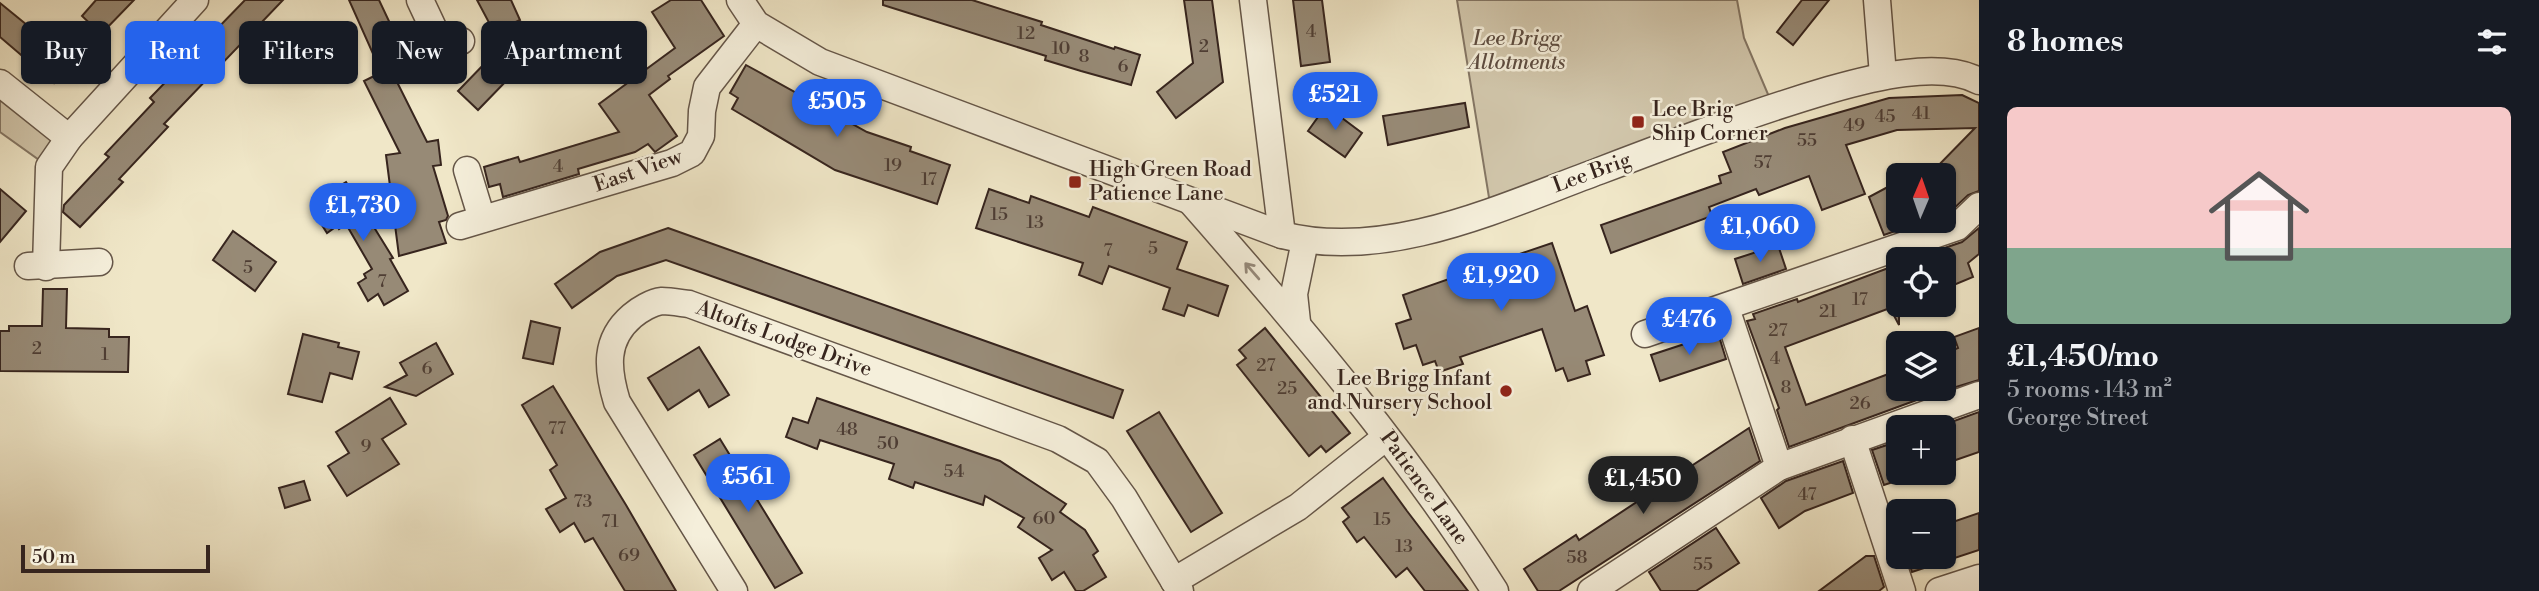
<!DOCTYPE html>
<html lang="en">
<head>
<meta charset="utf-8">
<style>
  body { margin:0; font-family:"Libre Bodoni",serif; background:#20242c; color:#f1f3f6; height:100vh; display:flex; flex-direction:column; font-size:26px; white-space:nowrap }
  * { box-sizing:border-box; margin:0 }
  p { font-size:23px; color:#9ea1a6 }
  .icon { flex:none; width:38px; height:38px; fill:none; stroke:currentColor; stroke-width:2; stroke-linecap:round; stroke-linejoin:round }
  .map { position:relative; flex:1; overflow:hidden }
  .sheet { display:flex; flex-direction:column; background:#171b24; width:560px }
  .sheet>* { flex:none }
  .guide { position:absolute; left:21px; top:21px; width:665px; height:63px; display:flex; gap:14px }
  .needle { width:46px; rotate:2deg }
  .tools { position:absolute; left:1886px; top:163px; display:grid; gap:14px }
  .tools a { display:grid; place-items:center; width:70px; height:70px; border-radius:10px; background:#171b24; box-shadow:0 2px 5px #0004; font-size:35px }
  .scale { position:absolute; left:21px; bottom:18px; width:189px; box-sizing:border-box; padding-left:7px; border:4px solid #37251e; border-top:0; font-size:19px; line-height:24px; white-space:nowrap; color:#37251e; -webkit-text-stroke:5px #f5efdb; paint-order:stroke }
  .price { position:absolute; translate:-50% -60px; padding:0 16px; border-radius:24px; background:#2563eb; color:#fff; font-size:23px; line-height:46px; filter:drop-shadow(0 2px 4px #0008) }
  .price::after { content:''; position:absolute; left:50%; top:42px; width:21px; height:16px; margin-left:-10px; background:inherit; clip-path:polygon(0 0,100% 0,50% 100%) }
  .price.active { background:#222; color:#fff }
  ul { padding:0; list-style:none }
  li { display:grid; align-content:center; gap:14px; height:371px; padding:0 28px }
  li span { display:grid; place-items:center; height:217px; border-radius:10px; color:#555 }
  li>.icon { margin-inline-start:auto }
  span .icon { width:126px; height:126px; fill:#fffc; stroke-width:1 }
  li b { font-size:30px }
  h2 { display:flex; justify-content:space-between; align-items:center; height:84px; padding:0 28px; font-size:30px }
  .tag { padding:0 24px; border-radius:10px; background:#171b24; box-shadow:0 2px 5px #0004; font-size:24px; line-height:63px }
  .tag.active { background:#2563eb; color:#fff }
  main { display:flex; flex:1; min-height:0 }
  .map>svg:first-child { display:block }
  .green { fill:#d1c6ab; stroke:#847664; stroke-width:2 }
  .building { fill:#978a76; stroke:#37251e; stroke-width:2 }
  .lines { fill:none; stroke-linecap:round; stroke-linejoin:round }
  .minor-casing { stroke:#655648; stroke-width:29 }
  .minor { stroke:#f5efdb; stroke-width:26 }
  .oneway { stroke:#968a7c }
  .poi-dot { fill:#8f2418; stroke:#f5efdb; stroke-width:2.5 }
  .labels { text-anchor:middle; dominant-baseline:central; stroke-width:5; stroke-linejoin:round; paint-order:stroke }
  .number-label { font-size:18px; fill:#4f3e34 }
  .park-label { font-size:21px; font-style:italic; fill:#5e4d41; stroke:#f5efdb }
  .poi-label { font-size:21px; fill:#37251e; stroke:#f5efdb; text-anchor:start }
  .street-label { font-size:21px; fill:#37251e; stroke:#f5efdb }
</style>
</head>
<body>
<main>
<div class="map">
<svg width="1979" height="591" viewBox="0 0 1979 591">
  <rect width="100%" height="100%" fill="#f0e7c8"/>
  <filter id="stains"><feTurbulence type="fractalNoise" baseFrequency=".00286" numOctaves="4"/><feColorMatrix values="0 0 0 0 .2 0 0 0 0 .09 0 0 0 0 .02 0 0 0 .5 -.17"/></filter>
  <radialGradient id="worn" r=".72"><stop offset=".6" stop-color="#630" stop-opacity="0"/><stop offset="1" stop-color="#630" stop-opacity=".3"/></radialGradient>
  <!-- green -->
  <g class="green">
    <path d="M 1457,0 L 1737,0 L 1744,38 L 1773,106 L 1491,210 Z"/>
    <path d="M 0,83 L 69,138 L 49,167 L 0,132 Z"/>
  </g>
  <!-- building -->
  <g class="building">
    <path d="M 96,0 L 134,0 L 101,34 L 82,16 Z"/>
    <path d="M 245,0 L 283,0 L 164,124 L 168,127 L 119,179 L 123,182 L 80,227 L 63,212 L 64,205 L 109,157 L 105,154 L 154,102 L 150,98 Z"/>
    <path d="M 349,0 L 379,0 L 404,53 L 378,65 Z"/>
    <path d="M 477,0 L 511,0 L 520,20 L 494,32 Z"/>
    <path d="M 671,0 L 701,0 L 724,36 L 668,76 L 670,79 L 649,95 L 677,136 L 655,152 L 648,144 L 635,152 L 578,169 L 579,174 L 503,197 L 500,184 L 489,187 L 484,167 L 518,157 L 520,162 L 619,132 L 599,104 L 675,48 L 652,12 Z"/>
    <path d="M 883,0 L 972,0 L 1042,22 L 1041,25 L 1114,49 L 1115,47 L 1140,55 L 1131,85 L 1081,71 L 1045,60 L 1046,56 L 883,5 Z"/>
    <path d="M 1184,0 L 1212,0 L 1223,82 L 1176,118 L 1157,92 L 1193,63 Z"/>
    <path d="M 1293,0 L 1322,0 L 1330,62 L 1301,66 Z"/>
    <path d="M 1802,0 L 1829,0 L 1793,45 L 1777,32 Z"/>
    <path d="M 0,3 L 71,61 L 54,83 L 0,37 Z"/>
    <path d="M 491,57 L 511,76 L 478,110 L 458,91 Z"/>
    <path d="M 746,65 L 867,132 L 911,147 L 910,151 L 950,165 L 937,204 L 835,170 L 732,109 L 738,98 L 730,93 Z"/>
    <path d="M 390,68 L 427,142 L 438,140 L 441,165 L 433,166 L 448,216 L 446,220 L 439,222 L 446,243 L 399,256 L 386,155 L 400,153 L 364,81 Z"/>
    <path d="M 1962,95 L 1979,103 L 1979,191 L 1968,195 L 1949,213 L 1944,215 L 1944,175 L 1929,175 L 1975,128 L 1897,130 L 1846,145 L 1865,194 L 1822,210 L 1809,176 L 1759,195 L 1756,189 L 1709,207 L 1712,216 L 1611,253 L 1601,225 L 1721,183 L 1719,176 L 1731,172 L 1723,152 L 1785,128 L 1889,98 Z"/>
    <path d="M 1465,103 L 1469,127 L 1388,145 L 1383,116 Z"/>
    <path d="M 1326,106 L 1362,133 L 1345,157 L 1308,131 Z"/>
    <path d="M 1899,181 L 1899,220 L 1927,220 L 1884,235 L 1869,197 Z"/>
    <path d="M 346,182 L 393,258 L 390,259 L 408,291 L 384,305 L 378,294 L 368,301 L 358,283 L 366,278 L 364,274 L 372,269 L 346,224 L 339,229 L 337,226 L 327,233 L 315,214 L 327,207 L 321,197 Z"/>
    <path d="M 0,189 L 26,211 L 0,242 Z"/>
    <path d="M 989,189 L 1029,203 L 1031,196 L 1089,217 L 1093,207 L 1187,242 L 1177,269 L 1228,286 L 1218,316 L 1188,305 L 1184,316 L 1163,309 L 1170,288 L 1109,266 L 1102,284 L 1079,275 L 1083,263 L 976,228 Z"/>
    <path d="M 668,228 L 1123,390 L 1113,418 L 666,260 L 617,276 L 572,308 L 555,284 L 600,252 Z"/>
    <path d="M 1979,228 L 1979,254 L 1968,263 L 1973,277 L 1944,289 L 1944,259 L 1912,259 L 1962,242 Z"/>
    <path d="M 233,231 L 276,262 L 255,291 L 213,260 Z"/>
    <path d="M 1552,243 L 1575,311 L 1587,306 L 1604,355 L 1586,361 L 1590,374 L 1568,381 L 1563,368 L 1556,371 L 1542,329 L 1460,357 L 1463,364 L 1439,372 L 1435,361 L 1423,365 L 1416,345 L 1404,349 L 1396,324 L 1411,319 L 1403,295 L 1452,278 L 1450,273 L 1501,256 L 1502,260 Z"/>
    <path d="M 1778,245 L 1786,269 L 1743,284 L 1735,259 Z"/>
    <path d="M 1899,264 L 1899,325 L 1890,308 L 1785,347 L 1806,405 L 1899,370 L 1899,388 L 1944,388 L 1944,354 L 1958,348 L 1954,337 L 1979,328 L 1979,380 L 1933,394 L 1789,447 L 1777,410 L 1779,408 L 1747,321 L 1755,319 L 1753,314 L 1797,299 L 1798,302 Z"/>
    <path d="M 43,289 L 67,289 L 66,328 L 109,329 L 109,337 L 129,337 L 128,372 L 0,371 L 0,331 L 9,331 L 9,326 L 42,326 Z"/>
    <path d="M 531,321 L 560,328 L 553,364 L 523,358 Z"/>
    <path d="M 1265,328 L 1350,433 L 1326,452 L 1321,446 L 1309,456 L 1237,365 L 1246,358 L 1239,350 Z"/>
    <path d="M 1718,333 L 1726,359 L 1660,381 L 1651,355 Z"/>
    <path d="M 303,334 L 339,343 L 338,347 L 359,352 L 352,379 L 330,373 L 322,402 L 288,394 Z"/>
    <path d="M 436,343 L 453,374 L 416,396 L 385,387 L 407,375 L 400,363 Z"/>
    <path d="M 699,347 L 729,395 L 709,407 L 699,390 L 668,410 L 648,378 Z"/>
    <path d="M 553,386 L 626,505 L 676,591 L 625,591 L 593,538 L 585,542 L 574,523 L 560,532 L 546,509 L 566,498 L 550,470 L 557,465 L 522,405 Z"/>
    <path d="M 390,398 L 406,424 L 382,439 L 399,464 L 347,496 L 328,466 L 349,453 L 336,432 Z"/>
    <path d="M 817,398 L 1000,461 L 1066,504 L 1060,512 L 1085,530 L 1098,551 L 1093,555 L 1106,577 L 1083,591 L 1076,591 L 1064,572 L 1052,580 L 1039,558 L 1052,550 L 1018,527 L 1024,518 L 985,496 L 983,505 L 915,482 L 913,488 L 889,479 L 894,464 L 820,440 L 817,449 L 786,437 L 793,418 L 808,423 Z"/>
    <path d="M 1159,412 L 1222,513 L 1191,532 L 1127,431 Z"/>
    <path d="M 1979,412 L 1979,452 L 1944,464 L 1943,425 Z"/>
    <path d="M 1749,428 L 1760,461 L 1559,591 L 1538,591 L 1524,569 L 1576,535 L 1579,540 Z"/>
    <path d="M 720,439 L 802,573 L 775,588 L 694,455 Z"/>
    <path d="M 1899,441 L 1899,480 L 1884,485 L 1872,450 Z"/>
    <path d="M 1843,461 L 1853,493 L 1805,511 L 1779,528 L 1761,498 L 1786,481 Z"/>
    <path d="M 1383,478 L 1407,511 L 1468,591 L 1425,591 L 1407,568 L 1396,577 L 1364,537 L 1357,542 L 1343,522 L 1349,517 L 1342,508 Z"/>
    <path d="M 304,481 L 310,500 L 285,508 L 279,488 Z"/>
    <path d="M 1979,513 L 1979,550 L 1912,572 L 1907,556 L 1944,556 L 1944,525 Z"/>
    <path d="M 1716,528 L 1739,563 L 1696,591 L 1661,591 L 1649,572 Z"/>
    <path d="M 1866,556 L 1874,556 L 1884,587 L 1879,591 L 1819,591 Z"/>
  </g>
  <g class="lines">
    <defs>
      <g id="minor">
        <path d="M 420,0 L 436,34"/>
        <path d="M 740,0 L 756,24 L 820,62 L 1282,235 C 1388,262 1501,207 1599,171 C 1675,142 1751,113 1829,90 C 1871,78 1939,60 1979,81"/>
        <path d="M 1253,0 L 1282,235"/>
        <path d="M 1877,0 L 1883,75"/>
        <path d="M 426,59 L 436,34 L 461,41"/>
        <path d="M 0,83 L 69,138 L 195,0"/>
        <path d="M 467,170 L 482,219"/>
        <path d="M 1192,203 C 1301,327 1407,452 1495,591"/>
        <path d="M 460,226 L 672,163 L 692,153 L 701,136 L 702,111 L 707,87 L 756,24"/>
        <path d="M 28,266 L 99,262"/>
        <path d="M 46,267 L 49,167 L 69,138"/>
        <path d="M 1726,308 L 1779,467"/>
        <path d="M 1297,322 L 1294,294 L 1305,241"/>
        <path d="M 1645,334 L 1957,227 L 1979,206"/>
        <path d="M 1852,439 L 1902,591"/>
        <path d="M 1174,581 L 1298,507 L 1386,437"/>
        <path d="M 734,591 L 617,402 C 607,369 604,340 632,316 C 639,310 652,302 662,301 C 670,301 681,303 689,304 L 1058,439 L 1097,461 L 1124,498 L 1180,591"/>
        <path d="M 1591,591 L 1779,467 L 1979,395"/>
        <path d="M 1939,591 L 1979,578"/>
      </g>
    </defs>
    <!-- minor casing -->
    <use href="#minor" class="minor-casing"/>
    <!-- minor -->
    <use href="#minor" class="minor"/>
  </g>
  <!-- one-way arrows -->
  <defs><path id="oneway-shaft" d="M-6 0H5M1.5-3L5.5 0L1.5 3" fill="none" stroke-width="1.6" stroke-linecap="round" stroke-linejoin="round" transform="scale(1.75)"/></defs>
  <use class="oneway" href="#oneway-shaft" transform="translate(1252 271) rotate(-131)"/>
  <!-- markers -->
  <g class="poi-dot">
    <rect x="1631" y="115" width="14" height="14" rx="3.5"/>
    <rect x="1068" y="175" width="14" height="14" rx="3.5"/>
    <circle cx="1506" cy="391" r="7"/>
  </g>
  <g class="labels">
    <!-- number labels -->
    <g class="number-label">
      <text x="1311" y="31">4</text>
      <text x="1026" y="33">12</text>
      <text x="1204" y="46">2</text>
      <text x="1061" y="48">10</text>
      <text x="1084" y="56">8</text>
      <text x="1123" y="66">6</text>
      <text x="1921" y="113">41</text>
      <text x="1885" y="116">45</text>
      <text x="1854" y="125">49</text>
      <text x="1807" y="140">55</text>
      <text x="1763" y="162">57</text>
      <text x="893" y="165">19</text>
      <text x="558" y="166">4</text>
      <text x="929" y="179">17</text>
      <text x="999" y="214">15</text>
      <text x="1035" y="222">13</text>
      <text x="1153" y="248">5</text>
      <text x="1108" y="250">7</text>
      <text x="248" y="267">5</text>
      <text x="382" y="281">7</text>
      <text x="1860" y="299">17</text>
      <text x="1828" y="311">21</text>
      <text x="1778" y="330">27</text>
      <text x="37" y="348">2</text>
      <text x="105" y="354">1</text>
      <text x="1775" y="358">4</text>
      <text x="1266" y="365">27</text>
      <text x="427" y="368">6</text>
      <text x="1786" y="387">8</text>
      <text x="1287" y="388">25</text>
      <text x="1860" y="403">26</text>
      <text x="557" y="428">77</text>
      <text x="847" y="429">48</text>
      <text x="888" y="443">50</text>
      <text x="366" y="446">9</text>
      <text x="954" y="471">54</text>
      <text x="1807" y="494">47</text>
      <text x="583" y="501">73</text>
      <text x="1044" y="518">60</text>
      <text x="1382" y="519">15</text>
      <text x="610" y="521">71</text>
      <text x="1404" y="546">13</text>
      <text x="629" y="555">69</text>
      <text x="1577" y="557">58</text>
      <text x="1703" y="564">55</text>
    </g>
    <!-- park labels -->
    <g class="park-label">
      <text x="1517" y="39">Lee Brigg<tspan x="1517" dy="24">Allotments</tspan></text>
    </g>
    <!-- poi labels -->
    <g class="poi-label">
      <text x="1652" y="110">Lee Brig<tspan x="1652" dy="24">Ship Corner</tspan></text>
      <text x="1089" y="170">High Green Road<tspan x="1089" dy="24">Patience Lane</tspan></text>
      <text x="1492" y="379" text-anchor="end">Lee Brigg Infant<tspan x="1492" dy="24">and Nursery School</tspan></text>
    </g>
    <!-- street labels -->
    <g class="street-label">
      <text transform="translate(638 171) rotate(-19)">East View</text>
      <text transform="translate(1592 173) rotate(-20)">Lee Brig</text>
      <text transform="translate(784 339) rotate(20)">Altofts Lodge Drive</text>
      <text transform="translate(1424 488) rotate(54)">Patience Lane</text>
    </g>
  </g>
  <rect width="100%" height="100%" filter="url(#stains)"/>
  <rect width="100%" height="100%" fill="url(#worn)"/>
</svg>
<div class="tools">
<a><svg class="needle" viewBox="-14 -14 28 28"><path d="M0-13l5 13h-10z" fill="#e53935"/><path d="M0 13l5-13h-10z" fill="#9ea1a6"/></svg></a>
<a><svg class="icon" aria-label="locate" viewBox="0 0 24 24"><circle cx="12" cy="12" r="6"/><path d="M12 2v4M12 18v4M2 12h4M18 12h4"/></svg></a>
<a><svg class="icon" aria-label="layers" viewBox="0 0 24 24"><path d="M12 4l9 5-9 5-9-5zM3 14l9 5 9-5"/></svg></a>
<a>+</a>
<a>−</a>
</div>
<div class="scale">50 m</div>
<b class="price" style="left:1335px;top:132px">£521</b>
<b class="price" style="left:837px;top:139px">£505</b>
<b class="price" style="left:363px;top:243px">£1,730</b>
<b class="price" style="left:1760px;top:264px">£1,060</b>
<b class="price" style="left:1501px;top:313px">£1,920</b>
<b class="price" style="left:1689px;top:357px">£476</b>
<b class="price" style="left:748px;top:514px">£561</b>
<b class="price active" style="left:1643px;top:516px">£1,450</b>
<div class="guide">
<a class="tag">Buy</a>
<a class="tag active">Rent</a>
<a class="tag">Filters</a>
<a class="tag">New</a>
<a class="tag">Apartment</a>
</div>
</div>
<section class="sheet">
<h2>8 homes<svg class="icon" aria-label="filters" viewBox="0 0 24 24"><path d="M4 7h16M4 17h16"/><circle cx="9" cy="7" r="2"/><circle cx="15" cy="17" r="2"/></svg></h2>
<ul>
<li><span style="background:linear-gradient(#f6c9c9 65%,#7fa58c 0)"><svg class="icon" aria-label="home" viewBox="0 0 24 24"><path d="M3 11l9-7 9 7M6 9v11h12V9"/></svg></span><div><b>£1,450/mo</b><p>5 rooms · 143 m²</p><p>George Street</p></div></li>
</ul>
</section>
</main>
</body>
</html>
